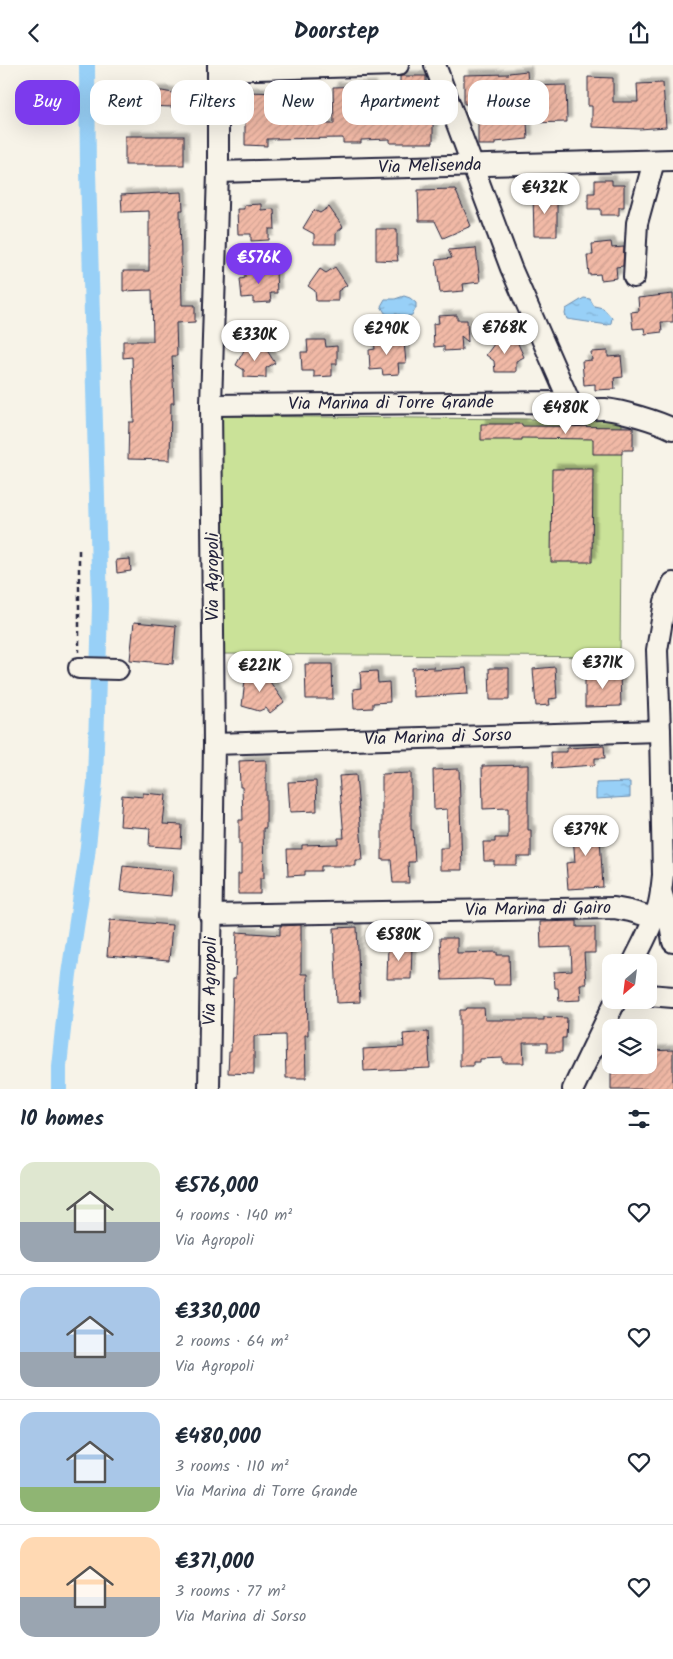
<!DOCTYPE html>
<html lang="en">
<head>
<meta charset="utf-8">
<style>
  body { margin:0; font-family:Kalam,sans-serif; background:#f6f6f7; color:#1f2937; height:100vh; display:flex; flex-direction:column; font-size:19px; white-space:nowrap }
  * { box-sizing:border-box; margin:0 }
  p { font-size:16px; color:#747a83 }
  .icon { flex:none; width:28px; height:28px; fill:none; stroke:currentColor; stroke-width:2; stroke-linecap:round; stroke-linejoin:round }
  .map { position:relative; height:1024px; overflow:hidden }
  .sheet { display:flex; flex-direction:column; background:#fff; flex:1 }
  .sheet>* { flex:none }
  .guide { position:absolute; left:15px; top:15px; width:644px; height:45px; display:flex; gap:10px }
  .needle { width:32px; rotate:208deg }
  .fabs { position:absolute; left:602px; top:889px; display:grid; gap:10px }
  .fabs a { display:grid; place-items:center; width:55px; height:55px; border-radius:10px; background:#fff; box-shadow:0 5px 20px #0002; font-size:25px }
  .price { position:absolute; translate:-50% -42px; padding:0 11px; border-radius:18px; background:#fff; color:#222; font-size:16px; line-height:32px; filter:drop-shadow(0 1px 2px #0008) }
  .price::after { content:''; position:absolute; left:50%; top:30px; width:15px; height:11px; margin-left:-8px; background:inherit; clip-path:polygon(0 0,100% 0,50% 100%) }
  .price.current { background:#7c3aed; color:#fff }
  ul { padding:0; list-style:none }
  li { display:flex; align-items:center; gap:15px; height:125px; padding:0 20px }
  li+li { border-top:1px solid #e0e1e3 }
  li span { display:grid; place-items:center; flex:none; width:140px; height:100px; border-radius:15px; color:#555 }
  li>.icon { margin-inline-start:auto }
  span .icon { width:60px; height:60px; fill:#fffc; stroke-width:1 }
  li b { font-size:21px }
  h2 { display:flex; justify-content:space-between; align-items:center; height:60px; padding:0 20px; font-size:21px }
  .tag { padding:0 18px; border-radius:15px; background:#fff; box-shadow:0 5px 20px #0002; font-size:18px; line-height:45px }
  .tag.current { background:#7c3aed; color:#fff }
  header { display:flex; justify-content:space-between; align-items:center; height:65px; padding:0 20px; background:#fff; font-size:22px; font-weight:800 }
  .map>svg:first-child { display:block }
  .pitch { fill:#cae298; stroke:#76826a }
  .water { fill:url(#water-ripples); stroke:#698aac }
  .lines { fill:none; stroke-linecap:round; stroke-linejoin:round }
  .canal { stroke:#98d0f7; stroke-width:16 }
  .building { fill:url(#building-hatch); stroke:#22223b; filter:url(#shadow) }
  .minor-casing { stroke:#22223b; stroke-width:24 }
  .path { stroke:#22223b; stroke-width:2.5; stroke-dasharray:5 4; stroke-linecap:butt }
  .minor { stroke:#f7f3e8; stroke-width:20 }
  .labels { text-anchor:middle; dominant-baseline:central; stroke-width:4; stroke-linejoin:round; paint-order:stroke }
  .street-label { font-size:18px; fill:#22223b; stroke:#f7f3e8 }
</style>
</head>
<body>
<header><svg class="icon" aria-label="back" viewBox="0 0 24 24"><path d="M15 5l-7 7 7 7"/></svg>Doorstep<svg class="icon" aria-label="share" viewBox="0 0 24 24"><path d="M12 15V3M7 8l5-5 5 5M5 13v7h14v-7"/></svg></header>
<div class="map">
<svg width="673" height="1024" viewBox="0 0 673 1024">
  <defs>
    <pattern id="water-ripples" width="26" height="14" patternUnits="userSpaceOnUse" patternTransform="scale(1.25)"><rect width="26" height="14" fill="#98d0f7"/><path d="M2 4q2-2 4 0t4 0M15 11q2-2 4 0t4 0" fill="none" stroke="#83b2d5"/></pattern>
    <pattern id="building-hatch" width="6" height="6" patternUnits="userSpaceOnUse" patternTransform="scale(1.25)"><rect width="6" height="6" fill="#f1b9a6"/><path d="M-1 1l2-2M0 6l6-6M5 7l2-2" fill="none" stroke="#ce9f90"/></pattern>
    <filter id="shadow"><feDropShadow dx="4.5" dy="-4.5" stdDeviation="1" flood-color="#0004"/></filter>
  </defs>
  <rect width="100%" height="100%" fill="#f7f3e8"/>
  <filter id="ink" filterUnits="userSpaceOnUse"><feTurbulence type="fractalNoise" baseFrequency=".02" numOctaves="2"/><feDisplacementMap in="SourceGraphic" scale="10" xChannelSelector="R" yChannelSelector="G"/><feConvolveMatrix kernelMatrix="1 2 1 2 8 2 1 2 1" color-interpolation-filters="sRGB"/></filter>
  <g filter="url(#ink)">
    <!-- pitch -->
    <path class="pitch" d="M 222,351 L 622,355 L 620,592 L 223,589 Z"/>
    <!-- water -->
    <g class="water">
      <path d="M 404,231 L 410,233 L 416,238 L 416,243 L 412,250 L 406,252 L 397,249 L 390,250 L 385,248 L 381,241 L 385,234 L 395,234 Z"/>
      <path d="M 584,233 L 590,234 L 594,241 L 603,243 L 612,253 L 611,258 L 608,260 L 567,254 L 565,249 L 566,244 Z"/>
      <path d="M 630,717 L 630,732 L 596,734 L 596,718 Z"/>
    </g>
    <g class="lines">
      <!-- canal -->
      <path class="canal" d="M 59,1024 L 59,1001 L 69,909 L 87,790 L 95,717 L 100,541 L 88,106 L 87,0"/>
    </g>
    <!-- building -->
    <g class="building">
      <path d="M 527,6 L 528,21 L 566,20 L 567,57 L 527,58 L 528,74 L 495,77 L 495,80 L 478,80 L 478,39 L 464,39 L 464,10 L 509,9 L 509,8 Z"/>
      <path d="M 400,11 L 426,11 L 426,56 L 433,56 L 433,78 L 390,78 L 390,74 L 361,75 L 361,78 L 343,78 L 343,73 L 267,74 L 267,81 L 245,80 L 245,27 L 283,28 L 283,21 L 302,20 L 304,59 L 334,59 L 333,22 L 372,21 L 373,48 L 400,48 Z"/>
      <path d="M 588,12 L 613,13 L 613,37 L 638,37 L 637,19 L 663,18 L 666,62 L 640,64 L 592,62 L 592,41 L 588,41 Z"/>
      <path d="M 162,26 L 173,28 L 172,42 L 118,40 L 117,28 Z"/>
      <rect x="125" y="71" width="59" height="29"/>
      <path d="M 595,115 L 612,115 L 612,120 L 624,120 L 624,142 L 619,142 L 619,150 L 601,150 L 601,144 L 588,144 L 588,128 L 595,128 Z"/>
      <path d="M 455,124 L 471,161 L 443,173 L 435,156 L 419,156 L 418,125 Z"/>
      <path d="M 182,127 L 183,145 L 180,145 L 182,240 L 195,240 L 195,257 L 176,258 L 177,291 L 172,291 L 174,338 L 171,338 L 170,395 L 128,394 L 129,357 L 134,357 L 132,292 L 123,293 L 123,276 L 153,276 L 152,225 L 123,226 L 123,206 L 149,206 L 149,146 L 122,147 L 121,130 Z"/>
      <path d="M 533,130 L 557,130 L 557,171 L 534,171 Z"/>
      <path d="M 261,139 L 261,145 L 274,144 L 275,164 L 269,164 L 269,175 L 251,176 L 251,169 L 238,169 L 237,144 L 244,144 L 244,140 Z"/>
      <path d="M 329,142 L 343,162 L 336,168 L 336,179 L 314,179 L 314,169 L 303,163 L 314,145 L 320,148 Z"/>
      <path d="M 376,164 L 397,164 L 397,189 L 398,196 L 376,195 Z"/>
      <path d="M 611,177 L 612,183 L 624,182 L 623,201 L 616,202 L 617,213 L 601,215 L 600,209 L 589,210 L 587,190 L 593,190 L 592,179 Z"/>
      <path d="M 476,183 L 480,217 L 463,219 L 464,226 L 440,228 L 436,195 L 452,193 L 448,185 Z"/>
      <path d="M 265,202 L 266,208 L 276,207 L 277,228 L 270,228 L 271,237 L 253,238 L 253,232 L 242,233 L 240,214 L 245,213 L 245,203 Z"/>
      <path d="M 335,202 L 347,220 L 338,226 L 338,236 L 316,236 L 315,226 L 308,221 L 320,204 L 326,208 Z"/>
      <path d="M 673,229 L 673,257 L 661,257 L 662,267 L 645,269 L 644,263 L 633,264 L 631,247 L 639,246 L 638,233 Z"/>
      <path d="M 457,250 L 457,255 L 467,255 L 468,277 L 461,271 L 462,285 L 444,286 L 444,281 L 434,282 L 433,259 L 439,258 L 438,251 Z"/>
      <path d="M 390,271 L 391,278 L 404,277 L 406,298 L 398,298 L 399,309 L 383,310 L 382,304 L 370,305 L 369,285 L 375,284 L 374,272 Z"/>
      <path d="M 500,271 L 507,276 L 515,272 L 524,292 L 516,296 L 516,307 L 495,307 L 494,296 L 486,290 Z"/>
      <path d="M 307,275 L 325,275 L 326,282 L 337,281 L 337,299 L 332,299 L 332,311 L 314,312 L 314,306 L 302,306 L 301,287 L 308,287 Z"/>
      <path d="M 248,278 L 256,283 L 263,279 L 275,298 L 266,303 L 266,313 L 244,312 L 244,305 L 236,300 Z"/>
      <path d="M 608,286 L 608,292 L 621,291 L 623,312 L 614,313 L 615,324 L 595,325 L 595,319 L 584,320 L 582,296 L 592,295 L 591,287 Z"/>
      <path d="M 481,359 L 522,359 L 522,361 L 633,362 L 633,385 L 622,385 L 622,389 L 593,389 L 593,374 L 522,373 L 522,375 L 481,375 Z"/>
      <path d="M 552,404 L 593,404 L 592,497 L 551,497 Z"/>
      <path d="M 130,494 L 131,506 L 117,508 L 116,495 Z"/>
      <path d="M 134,557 L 176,561 L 173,599 L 130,595 Z"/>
      <path d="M 305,599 L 332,599 L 333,634 L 306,634 Z"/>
      <path d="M 259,601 L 284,637 L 270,648 L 266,643 L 259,646 L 242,641 L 245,615 Z"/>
      <path d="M 434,602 L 434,605 L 466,603 L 468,629 L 413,632 L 412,603 Z"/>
      <path d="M 555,602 L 557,633 L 549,634 L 550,640 L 536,641 L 533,604 Z"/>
      <path d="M 489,603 L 509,603 L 509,635 L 490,635 Z"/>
      <path d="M 377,606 L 378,618 L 389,617 L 390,637 L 373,638 L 373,643 L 354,644 L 353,624 L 361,623 L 360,607 Z"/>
      <path d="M 585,609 L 620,609 L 621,641 L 585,642 Z"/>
      <path d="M 604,681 L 605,693 L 595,693 L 595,700 L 552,703 L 551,687 L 567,687 L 567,683 Z"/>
      <path d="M 266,695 L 266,763 L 263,763 L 264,813 L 260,813 L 260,829 L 238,829 L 238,809 L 241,809 L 241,779 L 239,779 L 239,755 L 243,755 L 242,722 L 240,722 L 239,696 Z"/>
      <path d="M 528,700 L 528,765 L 531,765 L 531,792 L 517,792 L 517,800 L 494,800 L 494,796 L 484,796 L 483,777 L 495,777 L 495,773 L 508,773 L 508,743 L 483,744 L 482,701 Z"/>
      <path d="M 459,704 L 462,805 L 440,805 L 440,783 L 448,783 L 447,744 L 434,745 L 433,705 Z"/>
      <path d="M 411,708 L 411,765 L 413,765 L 415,797 L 408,797 L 409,818 L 393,818 L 391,795 L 382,795 L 382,709 Z"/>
      <path d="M 356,710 L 363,795 L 356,795 L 356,801 L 321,801 L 321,806 L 305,806 L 305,810 L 288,811 L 287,784 L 302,784 L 302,780 L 338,779 L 338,773 L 344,773 L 339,711 Z"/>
      <path d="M 316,716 L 317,746 L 290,747 L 288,717 Z"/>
      <path d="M 143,728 L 166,730 L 163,759 L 182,760 L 181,783 L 149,781 L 150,763 L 120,761 L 122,730 L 143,732 Z"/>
      <path d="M 599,757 L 603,822 L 568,824 L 566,798 L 575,797 L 572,758 Z"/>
      <path d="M 123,801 L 173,806 L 171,831 L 120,826 Z"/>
      <path d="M 110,855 L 172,860 L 169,896 L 107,891 Z"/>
      <path d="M 577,856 L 577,862 L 595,862 L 595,888 L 584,888 L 586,919 L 580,919 L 581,935 L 559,936 L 558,923 L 555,923 L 554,907 L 572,906 L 571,882 L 541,883 L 540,857 Z"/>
      <path d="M 301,860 L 301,909 L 307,909 L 308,970 L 305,970 L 306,1013 L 286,1013 L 285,970 L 254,971 L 254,1009 L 228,1008 L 229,987 L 231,987 L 233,914 L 235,914 L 237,867 L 280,870 L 280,861 Z"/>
      <path d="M 357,862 L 360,937 L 337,938 L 334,863 Z"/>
      <path d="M 440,873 L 457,873 L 457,888 L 497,887 L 497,890 L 509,890 L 510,920 L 494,920 L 493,915 L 480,914 L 442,915 Z"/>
      <path d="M 388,880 L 412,880 L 411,914 L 387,914 Z"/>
      <path d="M 467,943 L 484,943 L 485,955 L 544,955 L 544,952 L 567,953 L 566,973 L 562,973 L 562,987 L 547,987 L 547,978 L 523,978 L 524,998 L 503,998 L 503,993 L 480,994 L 480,997 L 473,997 L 473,1001 L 460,1001 L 460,945 L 466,945 Z"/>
      <path d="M 428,967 L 430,1003 L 364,1006 L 363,984 L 404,982 L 403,969 Z"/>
      <path d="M 673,985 L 673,1024 L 611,1024 L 611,1008 L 617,1008 L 617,1000 L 649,1000 L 649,986 Z"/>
    </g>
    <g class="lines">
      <defs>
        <g id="minor">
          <path d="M 435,0 L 511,203 L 571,340 C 579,348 594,343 605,344 C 623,346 657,356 673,364"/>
          <path d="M 218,5 L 398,0"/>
          <path id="s1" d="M 218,107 L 673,95"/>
          <path d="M 634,212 L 637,158 L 654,96"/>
          <path id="s2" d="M 211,340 L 570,337"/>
          <path d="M 79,603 L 118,604"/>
          <path id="s3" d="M 214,679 L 660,666"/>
          <path d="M 661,826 L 669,852 L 673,877"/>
          <path id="s4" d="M 210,850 L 614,843 L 630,846 L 654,853"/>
          <path d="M 633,898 C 642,879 654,859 659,838 C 661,829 662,820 663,810 L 660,666 L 657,585 L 665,537 L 673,518"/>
          <path d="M 649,930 L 673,932"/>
          <path id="s5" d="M 209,1024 L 214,679 L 211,340 L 218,107 L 218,0"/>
          <path d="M 573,1024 L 616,935"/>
        </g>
      </defs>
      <!-- minor casing -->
      <use href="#minor" class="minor-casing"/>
      <!-- path -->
      <path class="path" d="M 79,485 L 79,587"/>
      <!-- minor -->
      <use href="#minor" class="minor"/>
    </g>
  </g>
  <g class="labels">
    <!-- street labels -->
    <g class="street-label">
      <text stroke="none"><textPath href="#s1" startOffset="212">Via Melisenda</textPath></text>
      <text stroke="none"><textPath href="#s2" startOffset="180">Via Marina di Torre Grande</textPath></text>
      <text transform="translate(213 512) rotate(-90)">Via Agropoli</text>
      <text stroke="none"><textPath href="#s3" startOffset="224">Via Marina di Sorso</textPath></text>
      <text stroke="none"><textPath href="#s4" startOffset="328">Via Marina di Gairo</textPath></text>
      <text stroke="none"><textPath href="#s5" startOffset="108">Via Agropoli</textPath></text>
    </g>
  </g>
</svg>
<div class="fabs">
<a><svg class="needle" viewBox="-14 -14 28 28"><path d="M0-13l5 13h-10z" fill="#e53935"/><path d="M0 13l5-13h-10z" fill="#747a83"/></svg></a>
<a><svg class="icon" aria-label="layers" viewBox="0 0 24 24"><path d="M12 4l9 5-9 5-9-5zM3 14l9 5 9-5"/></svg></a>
</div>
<b class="price" style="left:545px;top:150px">€432K</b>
<b class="price current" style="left:259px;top:220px">€576K</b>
<b class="price" style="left:505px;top:290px">€768K</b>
<b class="price" style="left:387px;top:291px">€290K</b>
<b class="price" style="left:255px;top:297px">€330K</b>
<b class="price" style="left:566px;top:370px">€480K</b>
<b class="price" style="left:603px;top:625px">€371K</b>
<b class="price" style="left:260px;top:628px">€221K</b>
<b class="price" style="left:586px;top:792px">€379K</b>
<b class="price" style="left:399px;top:897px">€580K</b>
<div class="guide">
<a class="tag current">Buy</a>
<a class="tag">Rent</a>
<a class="tag">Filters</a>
<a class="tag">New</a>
<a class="tag">Apartment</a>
<a class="tag">House</a>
</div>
</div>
<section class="sheet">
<h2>10 homes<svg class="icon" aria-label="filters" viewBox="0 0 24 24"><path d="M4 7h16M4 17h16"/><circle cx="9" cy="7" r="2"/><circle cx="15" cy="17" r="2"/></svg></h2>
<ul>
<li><span style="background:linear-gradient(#dfe7d0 60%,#9aa5b1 0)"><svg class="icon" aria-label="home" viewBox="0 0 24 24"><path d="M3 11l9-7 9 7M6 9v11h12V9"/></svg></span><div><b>€576,000</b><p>4 rooms · 140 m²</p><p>Via Agropoli</p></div><svg class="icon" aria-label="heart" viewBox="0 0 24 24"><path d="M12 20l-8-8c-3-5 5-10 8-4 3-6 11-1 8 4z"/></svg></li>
<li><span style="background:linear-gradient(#a9c7e8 65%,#9aa5b1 0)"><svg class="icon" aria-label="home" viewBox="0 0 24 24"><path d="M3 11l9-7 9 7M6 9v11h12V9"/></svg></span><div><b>€330,000</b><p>2 rooms · 64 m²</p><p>Via Agropoli</p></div><svg class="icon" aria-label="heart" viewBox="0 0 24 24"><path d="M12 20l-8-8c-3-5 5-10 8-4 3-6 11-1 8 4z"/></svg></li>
<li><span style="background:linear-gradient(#a9c7e8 75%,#8fb573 0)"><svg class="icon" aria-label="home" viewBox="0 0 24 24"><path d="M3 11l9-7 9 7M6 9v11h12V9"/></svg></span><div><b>€480,000</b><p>3 rooms · 110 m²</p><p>Via Marina di Torre Grande</p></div><svg class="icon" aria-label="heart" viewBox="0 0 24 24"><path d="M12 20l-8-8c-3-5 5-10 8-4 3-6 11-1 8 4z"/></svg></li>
<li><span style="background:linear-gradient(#ffd9b3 60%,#9aa5b1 0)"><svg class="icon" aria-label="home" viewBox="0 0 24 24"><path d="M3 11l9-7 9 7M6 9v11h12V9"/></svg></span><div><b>€371,000</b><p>3 rooms · 77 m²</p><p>Via Marina di Sorso</p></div><svg class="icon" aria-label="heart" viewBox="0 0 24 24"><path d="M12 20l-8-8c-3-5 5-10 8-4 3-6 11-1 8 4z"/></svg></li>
</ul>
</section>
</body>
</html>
